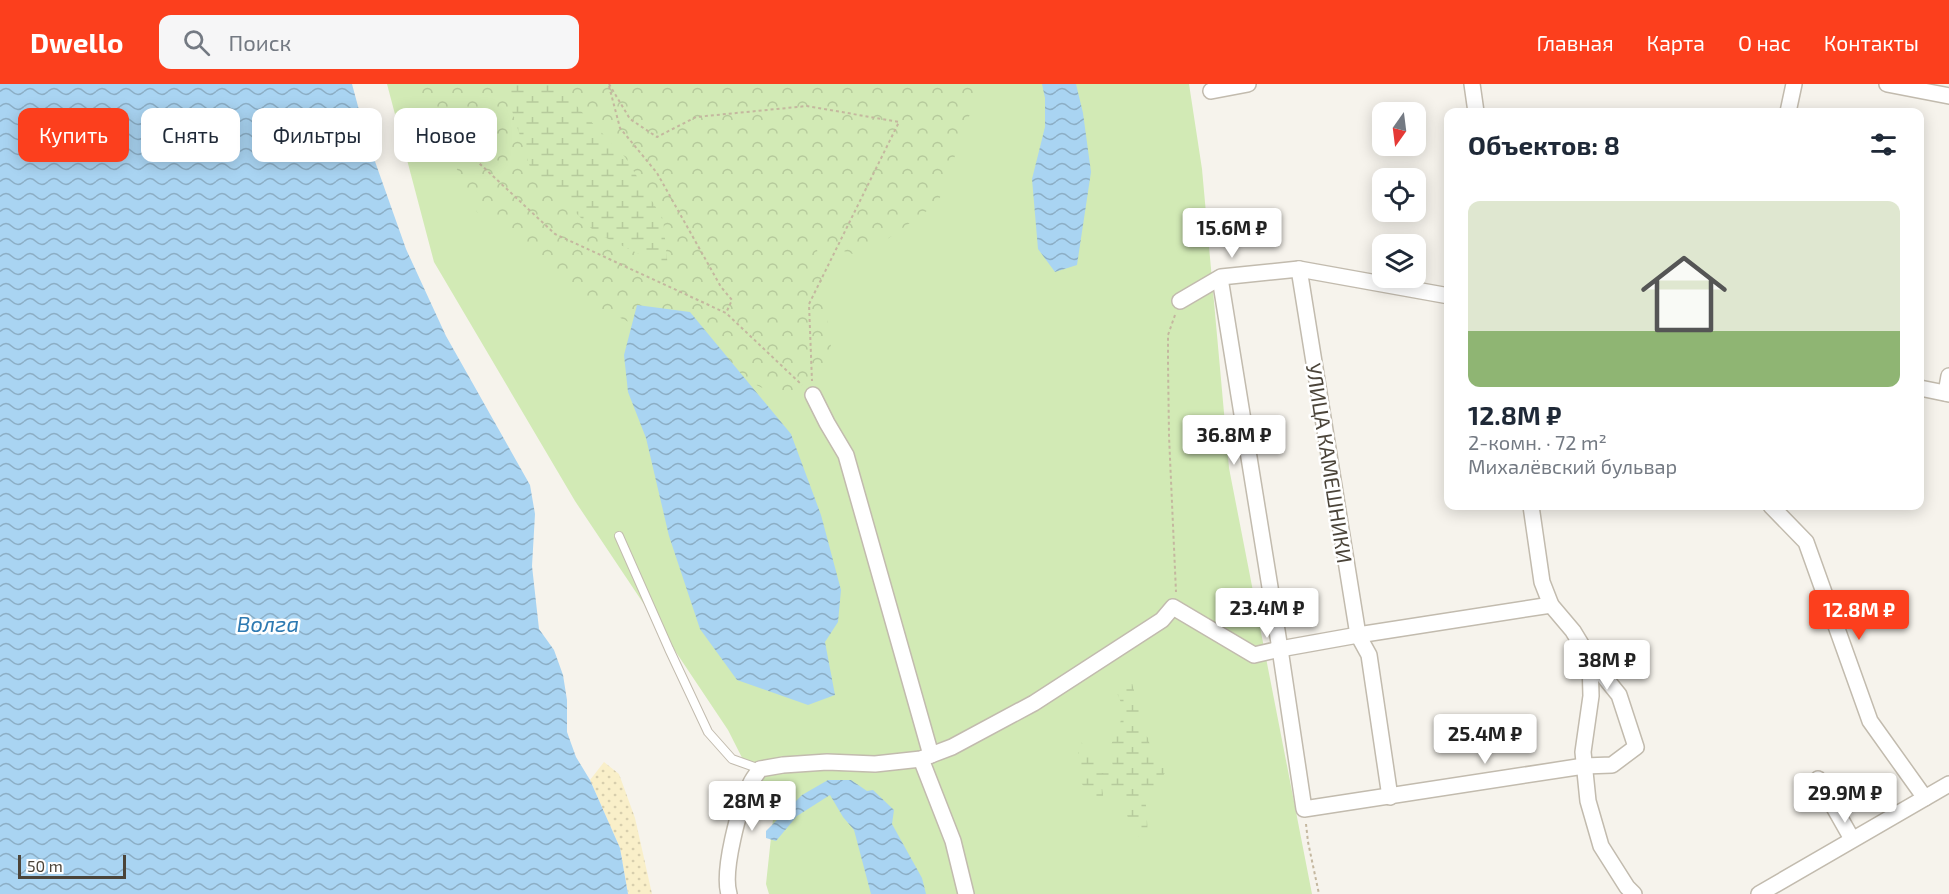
<!DOCTYPE html>
<html lang="ru">
<head>
<meta charset="utf-8">
<style>
  body { margin:0; font-family:"Exo 2",sans-serif; background:#f6f6f7; color:#1f2937; height:100vh; display:flex; flex-direction:column; font-size:22px; white-space:nowrap }
  * { box-sizing:border-box; margin:0 }
  p { font-size:20px; color:#747a83 }
  .icon { flex:none; width:33px; height:33px; fill:none; stroke:currentColor; stroke-width:2; stroke-linecap:round; stroke-linejoin:round }
  .map { position:relative; flex:1; overflow:hidden }
  .details { position:absolute; left:1444px; top:24px; width:480px; height:402px; display:flex; flex-direction:column; background:#fff; border-radius:12px; box-shadow:0 3px 15px #0003 }
  .details>* { flex:none }
  .guide { position:absolute; left:18px; top:24px; width:570px; height:54px; display:flex; gap:12px }
  .needle { width:39px; rotate:194deg }
  .buttons { position:absolute; left:1372px; top:18px; display:grid; gap:12px }
  .buttons a { display:grid; place-items:center; width:54px; height:54px; border-radius:12px; background:#fff; box-shadow:0 3px 15px #0003; font-size:30px }
  .scale { position:absolute; left:18px; bottom:15px; width:108px; box-sizing:border-box; padding-left:6px; border:3px solid #4b4439; border-top:0; font-size:16px; line-height:21px; white-space:nowrap; color:#4b4439; -webkit-text-stroke:4px #fff; paint-order:stroke }
  .price { position:absolute; translate:-50% -51px; padding:0 14px; border-radius:6px; background:#fff; color:#222; font-size:20px; line-height:39px; filter:drop-shadow(0 2px 3px #0008) }
  .price::after { content:''; position:absolute; left:50%; top:36px; width:18px; height:14px; margin-left:-9px; background:inherit; clip-path:polygon(0 0,100% 0,50% 100%) }
  .price.current { background:#fc3f1d; color:#fff }
  ul { padding:0; list-style:none }
  li { display:grid; align-content:center; gap:12px; height:318px; padding:0 24px }
  li span { display:grid; place-items:center; height:186px; border-radius:12px; color:#555 }
  li>.icon { margin-inline-start:auto }
  span .icon { width:108px; height:108px; fill:#fffc; stroke-width:1 }
  li b { font-size:26px }
  h2 { display:flex; justify-content:space-between; align-items:center; height:72px; padding:0 24px; font-size:26px }
  .pill { padding:0 21px; border-radius:12px; background:#fff; box-shadow:0 3px 15px #0003; font-size:21px; line-height:54px }
  .pill.current { background:#fc3f1d; color:#fff }
  header { display:flex; align-items:center; gap:36px; box-sizing:border-box; height:84px; padding:0 30px; background:#fc3f1d; color:#fff }
  header strong { font-size:28px }
  nav { display:flex; gap:33px; margin-inline-start:auto; font-size:21px }
  .search { width:420px; height:54px; background:#f6f6f7; display:flex; align-items:center; gap:15px; box-sizing:border-box; padding:0 21px; border-radius:12px; color:#747a83; font-size:22px }
  .map>svg:first-child { display:block }
  .grass { fill:#d2eab5 }
  .forest { fill:url(#forest-crowns) }
  .wetland { fill:url(#wetland-marsh) }
  .sand { fill:url(#sand-dots) }
  .water { fill:url(#water-waves) }
  .lines { fill:none; stroke-linecap:round; stroke-linejoin:round }
  .service-casing { stroke:#c2bbae; stroke-width:10 }
  .minor-casing { stroke:#c2bbae; stroke-width:18 }
  .path { stroke:#c4b79f; stroke-width:2; stroke-dasharray:3 3; stroke-linecap:butt }
  .service { stroke:#fff; stroke-width:8 }
  .minor { stroke:#fff; stroke-width:15 }
  .labels { text-anchor:middle; dominant-baseline:central; stroke-width:5; stroke-linejoin:round; paint-order:stroke }
  .street-label { font-size:21px; fill:#4b4439; stroke:#fff }
  .water-label { font-size:22px; font-style:italic; fill:#2e7ab2; stroke:#fff }
</style>
</head>
<body>
<header>
<strong>Dwello</strong>
<div class="search"><svg class="icon" aria-label="search" viewBox="0 0 24 24"><circle cx="10" cy="10" r="6"/><path d="M15 15l6 6"/></svg>Поиск</div>
<nav><a>Главная</a><a>Карта</a><a>О нас</a><a>Контакты</a></nav>
</header>
<div class="map">
<svg width="1949" height="810" viewBox="0 0 1949 810">
  <defs>
    <pattern id="forest-crowns" width="20" height="18" patternUnits="userSpaceOnUse" patternTransform="scale(1.5)"><rect width="20" height="18" fill="#d2eab5"/><path d="M2 6a3 3 0 1 1 6 0M12 15a3 3 0 1 1 6 0" fill="none" stroke="#b6ca9c"/></pattern>
    <pattern id="wetland-marsh" width="20" height="14" patternUnits="userSpaceOnUse" patternTransform="scale(1.5)"><rect width="20" height="14" fill="#d2eab5"/><path d="M1 5h8M5 5V1M11 12h8M15 12V8" fill="none" stroke="#b6ca9c"/></pattern>
    <pattern id="sand-dots" width="8" height="8" patternUnits="userSpaceOnUse" patternTransform="scale(1.5)"><rect width="8" height="8" fill="#f9efc9"/><path d="M2 2h.1M6 6h.1" fill="none" stroke="#d7cead" stroke-width="1.8" stroke-linecap="round"/></pattern>
    <pattern id="water-waves" width="16" height="10" patternUnits="userSpaceOnUse" patternTransform="scale(1.5)"><rect width="16" height="10" fill="#a9d4f2"/><path d="M0 5q4-4 8 0t8 0" fill="none" stroke="#8caec5"/></pattern>
  </defs>
  <rect width="100%" height="100%" fill="#f6f3ec"/>
  <!-- grass -->
  <path class="grass" d="M 387,0 L 1189,0 L 1202,85 L 1229,384 L 1312,810 L 769,810 L 766,800 L 773,735 L 728,646 L 575,417 L 434,178 Z"/>
  <!-- forest -->
  <path class="forest" d="M 417,0 L 989,0 L 970,30 L 938,119 L 862,173 L 816,158 L 833,277 L 793,319 L 590,219 L 477,128 Z"/>
  <!-- wetland -->
  <g class="wetland">
    <path d="M 501,0 L 563,0 L 579,25 L 625,73 L 663,135 L 668,184 L 596,149 L 530,83 L 506,8 Z"/>
    <path d="M 1132,599 L 1141,633 L 1139,641 L 1148,654 L 1155,681 L 1171,680 L 1158,699 L 1145,708 L 1148,751 L 1140,754 L 1130,741 L 1122,713 L 1112,702 L 1102,704 L 1105,725 L 1081,699 L 1077,655 L 1095,670 L 1098,689 L 1110,689 L 1113,682 L 1109,664 L 1117,649 L 1124,626 L 1115,604 Z"/>
  </g>
  <!-- sand -->
  <path class="sand" d="M 604,678 L 619,690 L 635,734 L 652,810 L 628,810 L 620,764 L 590,696 Z"/>
  <!-- water -->
  <g class="water">
    <path d="M 0,0 L 352,0 L 366,52 L 406,165 L 446,252 L 530,401 L 535,430 L 532,482 L 539,545 L 554,566 L 563,591 L 567,616 L 567,648 L 576,673 L 590,696 L 620,764 L 628,810 L 0,810 Z"/>
    <path d="M 1042,0 L 1076,0 L 1083,29 L 1091,88 L 1077,181 L 1055,188 L 1038,165 L 1032,95 L 1045,43 L 1045,14 Z"/>
    <path d="M 637,221 L 690,228 L 791,350 L 821,431 L 841,506 L 838,538 L 825,558 L 835,611 L 808,621 L 737,596 L 700,545 L 669,452 L 646,354 L 628,308 L 624,271 Z"/>
    <path d="M 828,696 L 851,696 L 867,707 L 873,706 L 894,726 L 892,740 L 922,794 L 926,810 L 871,810 L 854,746 L 843,733 L 830,711 L 797,732 L 776,757 L 766,754 L 766,747 L 802,711 Z"/>
  </g>
  <g class="lines">
    <defs>
      <path id="service" d="M 619,452 L 669,565 L 708,648 L 732,675 L 760,685"/>
      <g id="minor">
        <path d="M 1472,0 L 1476,28"/>
        <path d="M 1887,0 L 1949,12"/>
        <path d="M 1211,7 L 1248,0"/>
        <path d="M 1788,28 L 1794,0"/>
        <path d="M 1299,185 L 1358,551 L 1369,571 L 1390,713"/>
        <path d="M 1180,217 L 1221,193 L 1299,185 L 1449,212"/>
        <path d="M 1920,304 L 1949,310"/>
        <path d="M 1946,309 L 1949,292"/>
        <path d="M 813,311 L 827,339 L 846,371 L 931,671"/>
        <path d="M 1531,422 L 1542,498 L 1551,521 L 1573,547 L 1590,575 L 1591,612 L 1583,668 L 1588,717 L 1601,762 L 1627,803 L 1634,810"/>
        <path d="M 1771,422 L 1806,458 L 1870,637 L 1925,714"/>
        <path d="M 1551,521 L 1358,551 L 1280,565 L 1304,725 L 1584,682 L 1612,681 L 1636,663 L 1619,611 L 1590,575"/>
        <path d="M 921,675 L 953,757 L 966,810"/>
        <path d="M 1818,695 L 1852,755"/>
        <path d="M 729,810 C 722,787 739,723 750,701 C 752,695 757,690 760,685 L 783,681 L 827,678 L 875,680 L 921,675 L 931,671 L 952,663 L 1034,619 L 1162,536 L 1173,523 L 1254,571 L 1280,565 L 1220,194"/>
        <path d="M 1759,810 L 1949,700"/>
      </g>
    </defs>
    <!-- service casing -->
    <use href="#service" class="service-casing"/>
    <!-- minor casing -->
    <use href="#minor" class="minor-casing"/>
    <!-- path -->
    <g class="path">
      <path d="M 609,0 L 630,35 L 657,53 L 696,33 L 807,22 L 899,38 L 809,220 L 812,297"/>
      <path d="M 609,2 L 620,44 L 657,89 L 721,203 L 732,216 L 726,229"/>
      <path d="M 449,51 L 555,150 L 726,229 L 802,301"/>
      <path d="M 1175,231 L 1168,251 L 1168,279 L 1169,352 L 1176,508"/>
      <path d="M 1306,740 L 1308,758 L 1319,810"/>
    </g>
    <!-- service -->
    <use href="#service" class="service"/>
    <!-- minor -->
    <use href="#minor" class="minor"/>
  </g>
  <g class="labels">
    <!-- street labels -->
    <g class="street-label">
      <text transform="translate(1330 379) rotate(81)">УЛИЦА КАМЕШНИКИ</text>
    </g>
    <!-- water labels -->
    <g class="water-label">
      <text x="268" y="539">Волга</text>
    </g>
  </g>
</svg>
<div class="buttons">
<a><svg class="needle" viewBox="-14 -14 28 28"><path d="M0-13l5 13h-10z" fill="#e53935"/><path d="M0 13l5-13h-10z" fill="#747a83"/></svg></a>
<a><svg class="icon" aria-label="locate" viewBox="0 0 24 24"><circle cx="12" cy="12" r="6"/><path d="M12 2v4M12 18v4M2 12h4M18 12h4"/></svg></a>
<a><svg class="icon" aria-label="layers" viewBox="0 0 24 24"><path d="M12 4l9 5-9 5-9-5zM3 14l9 5 9-5"/></svg></a>
</div>
<div class="scale">50 m</div>
<b class="price" style="left:1232px;top:175px">15.6M ₽</b>
<b class="price" style="left:1234px;top:382px">36.8M ₽</b>
<b class="price" style="left:1267px;top:555px">23.4M ₽</b>
<b class="price current" style="left:1859px;top:557px">12.8M ₽</b>
<b class="price" style="left:1607px;top:607px">38M ₽</b>
<b class="price" style="left:1485px;top:681px">25.4M ₽</b>
<b class="price" style="left:1845px;top:740px">29.9M ₽</b>
<b class="price" style="left:752px;top:748px">28M ₽</b>
<div class="guide">
<a class="pill current">Купить</a>
<a class="pill">Снять</a>
<a class="pill">Фильтры</a>
<a class="pill">Новое</a>
</div>
<section class="details">
<h2>Объектов: 8<svg class="icon" aria-label="filters" viewBox="0 0 24 24"><path d="M4 7h16M4 17h16"/><circle cx="9" cy="7" r="2"/><circle cx="15" cy="17" r="2"/></svg></h2>
<ul>
<li><span style="background:linear-gradient(#dfe7d0 70%,#8fb573 0)"><svg class="icon" aria-label="home" viewBox="0 0 24 24"><path d="M3 11l9-7 9 7M6 9v11h12V9"/></svg></span><div><b>12.8M ₽</b><p>2-комн. · 72 m²</p><p>Михалёвский бульвар</p></div></li>
</ul>
</section>
</div>
</body>
</html>
